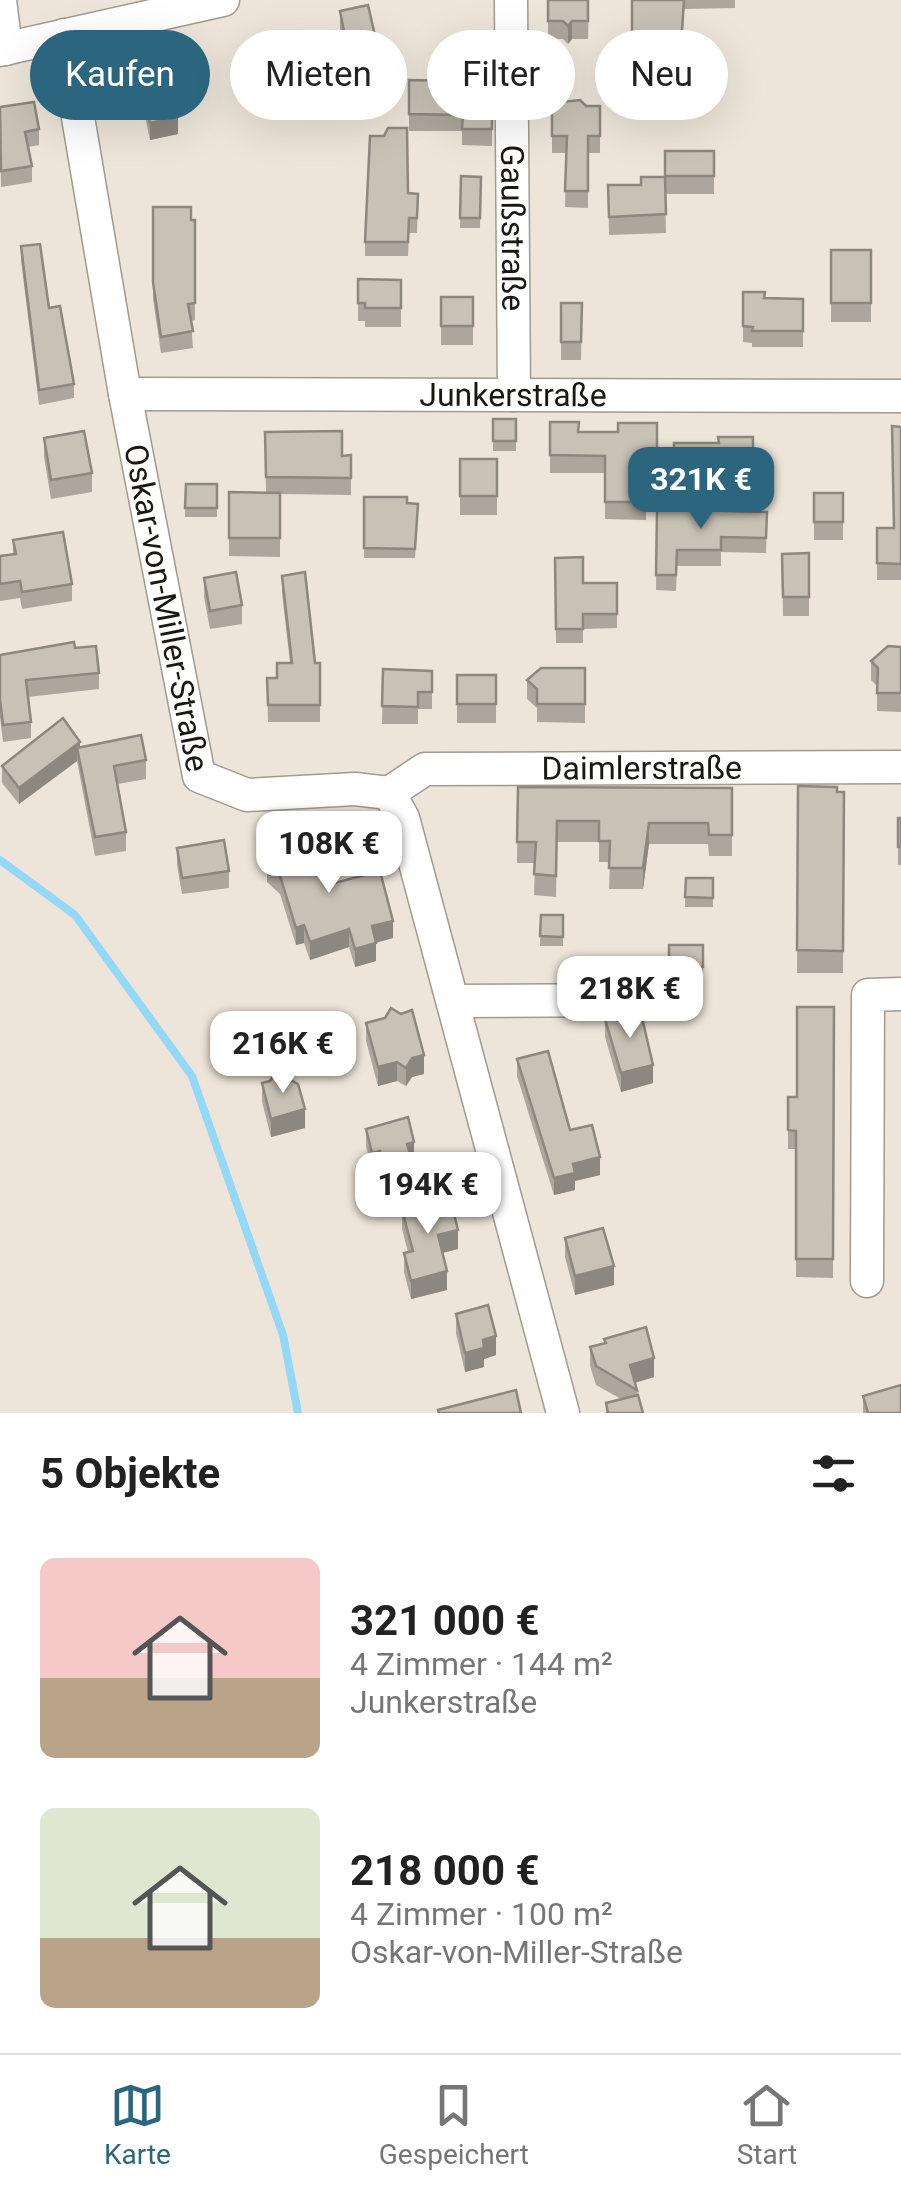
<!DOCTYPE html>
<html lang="de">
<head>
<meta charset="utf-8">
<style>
  body { margin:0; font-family:Roboto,sans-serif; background:#f6f6f6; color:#222; height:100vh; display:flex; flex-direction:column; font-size:38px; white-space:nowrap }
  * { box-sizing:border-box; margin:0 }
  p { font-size:32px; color:#767676 }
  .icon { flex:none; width:55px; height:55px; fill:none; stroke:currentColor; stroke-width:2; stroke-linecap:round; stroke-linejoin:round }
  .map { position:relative; height:1413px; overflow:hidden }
  .details { display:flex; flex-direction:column; background:#fff; flex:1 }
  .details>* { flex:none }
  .banner { position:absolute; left:30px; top:30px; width:842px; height:90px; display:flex; gap:20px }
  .price { position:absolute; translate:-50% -85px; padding:0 22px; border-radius:20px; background:#fff; color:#222; font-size:32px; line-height:65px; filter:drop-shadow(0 2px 5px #0008) }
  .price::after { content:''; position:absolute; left:50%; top:60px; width:30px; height:22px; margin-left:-15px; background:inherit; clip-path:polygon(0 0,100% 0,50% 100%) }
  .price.selected { background:#2b667e; color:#fff }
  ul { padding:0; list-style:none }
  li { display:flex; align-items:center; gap:30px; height:250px; padding:0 40px }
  li span { display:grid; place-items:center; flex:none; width:280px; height:200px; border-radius:15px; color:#555 }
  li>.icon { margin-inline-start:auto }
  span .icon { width:120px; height:120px; fill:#fffc; stroke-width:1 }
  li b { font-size:42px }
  h2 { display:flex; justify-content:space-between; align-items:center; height:120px; padding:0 40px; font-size:42px }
  .tag { padding:0 35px; border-radius:45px; background:#fff; box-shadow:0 10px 40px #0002; font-size:35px; line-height:90px }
  .tag.selected { background:#2b667e; color:#fff }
  .tab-bar { display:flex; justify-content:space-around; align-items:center; height:140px; border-top:2px solid #e0e0e0; background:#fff; font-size:28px; color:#767676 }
  .tab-bar a { display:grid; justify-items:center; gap:5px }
  .tab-bar .selected { color:#2b667e }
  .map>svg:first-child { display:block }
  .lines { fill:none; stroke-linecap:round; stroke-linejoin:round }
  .stream { stroke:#93d8f7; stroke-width:8 }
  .minor-casing { stroke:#a19a8e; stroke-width:35 }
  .minor { stroke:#fff; stroke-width:32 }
  .wall { fill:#aca69c }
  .shaded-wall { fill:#8c877f }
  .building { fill:#c8c1b5; stroke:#8c877f; stroke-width:2.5 }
  .labels { text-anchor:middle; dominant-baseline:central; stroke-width:10; stroke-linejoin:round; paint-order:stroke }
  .street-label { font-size:32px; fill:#1a1713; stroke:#fbf3e6 }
</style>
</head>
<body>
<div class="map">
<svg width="901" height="1413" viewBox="0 0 901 1413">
  <rect width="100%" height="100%" fill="#ede5d9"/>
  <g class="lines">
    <!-- stream -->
    <path class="stream" d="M 0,860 L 75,915 L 192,1076 L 283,1335 L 298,1413"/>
    <defs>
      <g id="minor">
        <path d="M 0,0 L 6,49"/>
        <path id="s1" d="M 511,0 L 514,395"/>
        <path id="s2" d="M 64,35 L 125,394 L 199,776 L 247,795 L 355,789 L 389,793 L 403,818 L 563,1413"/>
        <path d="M 0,50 L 223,0"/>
        <path id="s3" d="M 125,394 L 901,396"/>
        <path id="s4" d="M 389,793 L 425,769 L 901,767"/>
        <path d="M 453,1001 L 644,1000"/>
        <path d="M 867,1281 L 868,995 L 901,994"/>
      </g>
    </defs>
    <!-- minor casing -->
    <use href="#minor" class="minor-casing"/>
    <!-- minor -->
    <use href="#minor" class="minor"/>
  </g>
  <!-- wall -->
  <g class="wall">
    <path d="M 548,0 L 589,0 L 588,39 L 572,39 L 568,44 L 563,39 L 548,39 Z"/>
    <path d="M 632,0 L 735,0 L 735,8 L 684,9 L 681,61 L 632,58 Z"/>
    <path d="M 340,11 L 376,59 L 347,65 L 340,30 Z"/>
    <path d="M 167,42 L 178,134 L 150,140 L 141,98 L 120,103 L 113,72 L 113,54 Z"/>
    <path d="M 409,80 L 454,91 L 492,91 L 492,146 L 462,145 L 462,131 L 409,131 Z"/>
    <path d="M 552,103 L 600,106 L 600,153 L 588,153 L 588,208 L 565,207 L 566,153 L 552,153 Z"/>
    <path d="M 0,107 L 39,129 L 39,145 L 28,147 L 32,166 L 32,182 L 1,187 Z"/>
    <path d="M 714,151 L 714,194 L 665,194 L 666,233 L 609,235 L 608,185 L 641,185 L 665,177 Z"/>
    <path d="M 461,176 L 481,177 L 480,228 L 460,228 Z"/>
    <path d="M 408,193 L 418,194 L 417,233 L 409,233 L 408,256 L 365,256 L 365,242 Z"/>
    <path d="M 153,207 L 195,220 L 195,320 L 191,321 L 193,348 L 161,353 L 153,299 Z"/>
    <path d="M 21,246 L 49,308 L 74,384 L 74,398 L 39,405 L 21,261 Z"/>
    <rect x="831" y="250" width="40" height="72"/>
    <path d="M 358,279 L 401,280 L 401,327 L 365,327 L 365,321 L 358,321 Z"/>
    <path d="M 743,292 L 764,298 L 803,299 L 803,347 L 752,347 L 752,343 L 743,342 Z"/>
    <rect x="441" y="297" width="32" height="48"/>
    <path d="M 561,303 L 582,303 L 581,360 L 561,360 Z"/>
    <rect x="493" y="419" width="23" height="32"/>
    <path d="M 550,422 L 578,432 L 618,432 L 657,423 L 657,473 L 646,473 L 646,520 L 605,519 L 605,473 L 550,473 Z"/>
    <path d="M 901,427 L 901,580 L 877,580 L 877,528 L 894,528 Z"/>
    <path d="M 265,432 L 342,456 L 351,455 L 351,495 L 280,494 L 280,557 L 229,556 L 229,492 L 266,493 Z"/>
    <path d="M 753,437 L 753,487 L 718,487 L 718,480 L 674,479 L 674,443 L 719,443 Z"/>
    <path d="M 44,438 L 92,473 L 92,492 L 51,499 L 44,457 Z"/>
    <rect x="460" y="459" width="37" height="56"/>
    <path d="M 186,484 L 217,484 L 217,517 L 185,517 Z"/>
    <rect x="814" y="493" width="29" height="47"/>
    <path d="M 364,497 L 407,503 L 418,513 L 415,558 L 364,558 Z"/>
    <path d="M 657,509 L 767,512 L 766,553 L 721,552 L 721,566 L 677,566 L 676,591 L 656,590 Z"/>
    <path d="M 13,540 L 72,584 L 72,601 L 22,609 L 20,598 L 0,601 L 0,556 L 13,554 Z"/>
    <path d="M 809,553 L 809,616 L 783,616 L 782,554 Z"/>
    <path d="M 555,558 L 583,583 L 617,583 L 617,628 L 583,629 L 583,643 L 556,643 Z"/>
    <path d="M 282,576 L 315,663 L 320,663 L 320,722 L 268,722 L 267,678 L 277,678 L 290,663 L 282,593 Z"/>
    <path d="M 204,578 L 242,605 L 242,624 L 210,629 L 204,597 Z"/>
    <path d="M 901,647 L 901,712 L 877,711 L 877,686 L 871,680 L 871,661 Z"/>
    <path d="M 75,648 L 99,673 L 99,689 L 28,697 L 31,722 L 31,738 L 3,742 L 0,717 L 0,655 Z"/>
    <path d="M 585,668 L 585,723 L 537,722 L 537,708 L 527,699 L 527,680 Z"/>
    <path d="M 383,669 L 432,671 L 432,709 L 418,709 L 418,724 L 382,724 Z"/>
    <rect x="457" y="675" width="39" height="48"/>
    <path d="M 80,747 L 146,760 L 146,779 L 118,784 L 126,832 L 126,851 L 95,856 L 77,761 L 19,804 L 2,783 L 2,766 Z"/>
    <path d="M 798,786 L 844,792 L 843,973 L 797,973 Z"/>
    <path d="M 518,787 L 732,788 L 732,856 L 709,856 L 708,844 L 649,844 L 643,889 L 609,889 L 610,862 L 599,862 L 599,842 L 557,842 L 556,897 L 534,895 L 535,863 L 517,863 Z"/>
    <rect x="898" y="818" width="3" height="47"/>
    <path d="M 270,838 L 331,884 L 393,938 L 376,942 L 376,961 L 355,967 L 349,947 L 310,960 L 304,943 L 296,945 L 280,894 L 267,882 L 267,864 L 270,860 Z"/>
    <path d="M 177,848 L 229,871 L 229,888 L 182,894 L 177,865 Z"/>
    <path d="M 686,878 L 713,878 L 713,907 L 685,907 Z"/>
    <path d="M 541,915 L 563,915 L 563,946 L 540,946 Z"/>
    <rect x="669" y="945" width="34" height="31"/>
    <path d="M 834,1007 L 833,1278 L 796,1277 L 796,1149 L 788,1149 L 788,1130 L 797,1097 Z"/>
    <path d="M 605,1019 L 653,1083 L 621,1092 L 605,1037 Z"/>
    <path d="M 366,1023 L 424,1074 L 412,1077 L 406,1086 L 397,1081 L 378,1086 L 366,1041 Z"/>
    <path d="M 517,1059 L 600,1175 L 575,1181 L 575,1190 L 554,1195 L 517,1076 Z"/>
    <path d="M 262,1083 L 305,1128 L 271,1137 L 262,1102 Z"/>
    <path d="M 366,1129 L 414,1159 L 410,1161 L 410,1171 L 383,1178 L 380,1168 L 372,1170 L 366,1146 Z"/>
    <path d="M 402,1210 L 458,1249 L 442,1253 L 447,1290 L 411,1299 L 404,1272 L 404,1253 L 408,1252 L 402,1229 Z"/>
    <path d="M 565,1238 L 614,1285 L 575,1295 L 565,1257 Z"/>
    <path d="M 456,1314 L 496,1355 L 484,1359 L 484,1367 L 465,1372 L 456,1333 Z"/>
    <path d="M 604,1339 L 654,1377 L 635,1383 L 643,1413 L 606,1413 L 606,1403 L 621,1399 L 596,1385 L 590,1366 L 590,1347 L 604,1343 Z"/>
    <path d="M 863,1396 L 901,1413 L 863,1413 Z"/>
  </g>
  <!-- shaded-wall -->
  <g class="shaded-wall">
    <path d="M 572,21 L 572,39 L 568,44 L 568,26 Z"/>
    <path d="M 376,40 L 376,59 L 347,65 L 347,46 Z"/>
    <path d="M 141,81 L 141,98 L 120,103 L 120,85 Z"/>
    <path d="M 178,117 L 178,134 L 150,140 L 150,123 Z"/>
    <path d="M 80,742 L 80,758 L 77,748 L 77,761 L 19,804 L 19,788 Z"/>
    <path d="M 649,823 L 649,844 L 643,889 L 643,868 Z"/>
    <path d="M 393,921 L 393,938 L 372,944 L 372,926 Z"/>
    <path d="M 304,925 L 304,943 L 296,945 L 296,928 Z"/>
    <path d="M 349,929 L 349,947 L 310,960 L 310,942 Z"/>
    <path d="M 376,943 L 376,961 L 355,967 L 355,949 Z"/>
    <path d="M 322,1045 L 322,1055 L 300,1060 L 300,1050 Z"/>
    <path d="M 424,1055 L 424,1074 L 412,1077 L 406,1086 L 406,1068 L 412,1058 Z"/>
    <path d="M 397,1062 L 397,1081 L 378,1086 L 378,1067 Z"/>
    <path d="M 653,1065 L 653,1083 L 621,1092 L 621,1073 Z"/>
    <path d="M 305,1109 L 305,1128 L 271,1137 L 271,1119 Z"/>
    <path d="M 414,1142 L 414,1159 L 410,1161 L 410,1171 L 383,1178 L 383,1160 L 407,1144 Z"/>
    <path d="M 380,1151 L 380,1168 L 372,1170 L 372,1153 Z"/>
    <path d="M 600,1157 L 600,1175 L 575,1181 L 575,1190 L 554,1195 L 554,1178 L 573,1164 Z"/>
    <path d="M 458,1230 L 458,1249 L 438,1254 L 438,1235 Z"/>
    <path d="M 614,1266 L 614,1285 L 575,1295 L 575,1276 Z"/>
    <path d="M 447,1271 L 447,1290 L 411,1299 L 411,1281 Z"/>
    <path d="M 496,1336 L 496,1355 L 484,1359 L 484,1367 L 465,1372 L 465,1353 L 483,1340 Z"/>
    <path d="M 654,1358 L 654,1377 L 630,1384 L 630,1365 Z"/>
  </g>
  <!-- building -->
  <g class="building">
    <path d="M 548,0 L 588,0 L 588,21 L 572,21 L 568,26 L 563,21 L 548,21 Z"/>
    <path d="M 632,0 L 684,0 L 681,47 L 632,45 Z"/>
    <path d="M 368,5 L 376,40 L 347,46 L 340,11 Z"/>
    <path d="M 167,42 L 178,117 L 150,123 L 141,81 L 120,85 L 113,54 Z"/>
    <path d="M 409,80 L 454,81 L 454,91 L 492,91 L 492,129 L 462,129 L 463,115 L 409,114 Z"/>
    <path d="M 580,100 L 586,106 L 600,106 L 600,136 L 588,136 L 588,191 L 565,191 L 567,136 L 552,136 L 552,103 Z"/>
    <path d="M 34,102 L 39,129 L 25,132 L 32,166 L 1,171 L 0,107 Z"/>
    <path d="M 388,128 L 407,128 L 408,193 L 418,194 L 417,218 L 409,218 L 408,242 L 365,242 L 370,136 L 384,136 Z"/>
    <rect x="665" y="151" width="49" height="25"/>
    <path d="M 461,176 L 481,177 L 480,218 L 460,218 Z"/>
    <path d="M 641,177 L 665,177 L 666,214 L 609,217 L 608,185 L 641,185 Z"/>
    <path d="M 153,207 L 191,207 L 191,220 L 195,220 L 195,303 L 188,304 L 193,331 L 161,337 L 153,282 Z"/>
    <path d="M 40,244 L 49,308 L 60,306 L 74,384 L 39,390 L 21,246 Z"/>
    <rect x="831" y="250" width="40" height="53"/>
    <path d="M 358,279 L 401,280 L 401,308 L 365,308 L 365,303 L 358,303 Z"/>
    <path d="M 743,292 L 765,292 L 764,298 L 803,299 L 803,331 L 752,331 L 753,327 L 743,326 Z"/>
    <rect x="441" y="297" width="32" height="29"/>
    <path d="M 561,303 L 582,303 L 581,342 L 561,342 Z"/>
    <rect x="493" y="419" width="23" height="22"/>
    <path d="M 550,422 L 579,422 L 578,432 L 618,432 L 618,423 L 657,423 L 657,456 L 646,456 L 646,502 L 605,502 L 605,456 L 550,455 Z"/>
    <path d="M 892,426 L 901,427 L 901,564 L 877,563 L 877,528 L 894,528 Z"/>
    <path d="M 84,431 L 92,473 L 51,480 L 44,438 Z"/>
    <path d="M 342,431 L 342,456 L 351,455 L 351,478 L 266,477 L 265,432 Z"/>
    <path d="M 718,437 L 753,437 L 753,471 L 718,470 L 718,463 L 674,463 L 674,443 L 719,443 Z"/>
    <rect x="460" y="459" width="37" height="37"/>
    <path d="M 186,484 L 217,484 L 217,508 L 185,508 Z"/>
    <path d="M 229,492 L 280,493 L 280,538 L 229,538 Z"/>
    <rect x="814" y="493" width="29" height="29"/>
    <path d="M 364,497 L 407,497 L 407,503 L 418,504 L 415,549 L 364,548 Z"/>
    <path d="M 657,509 L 767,512 L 766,538 L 721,537 L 721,550 L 677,550 L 676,575 L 656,575 Z"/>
    <path d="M 63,532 L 72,584 L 22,592 L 20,581 L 0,584 L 0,556 L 16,554 L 13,540 Z"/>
    <path d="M 809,553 L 809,597 L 783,597 L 782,554 Z"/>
    <path d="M 583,557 L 583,583 L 617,583 L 617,614 L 583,614 L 583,629 L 556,629 L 555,558 Z"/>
    <path d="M 236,572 L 242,605 L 210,611 L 204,578 Z"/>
    <path d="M 305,572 L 315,663 L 320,663 L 320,705 L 268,705 L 267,678 L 277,678 L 277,663 L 292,663 L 282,576 Z"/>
    <path d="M 74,642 L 75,648 L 96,646 L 99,673 L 26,680 L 31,722 L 3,725 L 0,700 L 0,655 Z"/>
    <path d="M 888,646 L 901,647 L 901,693 L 877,693 L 878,668 L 871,661 Z"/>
    <path d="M 541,668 L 585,668 L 585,704 L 537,704 L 537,689 L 527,680 Z"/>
    <path d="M 383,669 L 432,671 L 432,692 L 418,692 L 418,707 L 382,706 Z"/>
    <rect x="457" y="675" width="39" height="29"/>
    <path d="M 63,718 L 80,742 L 19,788 L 2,766 Z"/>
    <path d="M 141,735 L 146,760 L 114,766 L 126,832 L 95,837 L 77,748 Z"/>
    <path d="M 798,786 L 837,787 L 837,792 L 844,792 L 843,951 L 797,950 Z"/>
    <path d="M 518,787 L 732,788 L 732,835 L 709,835 L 708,823 L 649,823 L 643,868 L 609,868 L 610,841 L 599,841 L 599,821 L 557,821 L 556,876 L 534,874 L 536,842 L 517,842 Z"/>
    <rect x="898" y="818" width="3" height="29"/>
    <path d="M 301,834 L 305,864 L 328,860 L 331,884 L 380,871 L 393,921 L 372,926 L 376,943 L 355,949 L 349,929 L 310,942 L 304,925 L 296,928 L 280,876 L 267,864 L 273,857 L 270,838 Z"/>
    <path d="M 224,840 L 229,871 L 182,878 L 177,848 Z"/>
    <path d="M 686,878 L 713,878 L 713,898 L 685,897 Z"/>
    <path d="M 541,915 L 563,915 L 563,937 L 540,936 Z"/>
    <path d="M 669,945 L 703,945 L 703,967 L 669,966 Z"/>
    <path d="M 797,1007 L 834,1007 L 833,1259 L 796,1259 L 796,1131 L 788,1130 L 788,1097 L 797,1097 Z"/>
    <path d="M 391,1008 L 401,1014 L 412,1010 L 424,1055 L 412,1058 L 406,1068 L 397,1062 L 378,1067 L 366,1023 L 385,1018 Z"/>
    <path d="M 640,1009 L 653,1065 L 621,1073 L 605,1019 Z"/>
    <path d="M 317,1023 L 322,1045 L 300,1050 L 295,1028 Z"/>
    <path d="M 548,1051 L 570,1130 L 592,1125 L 600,1157 L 573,1164 L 575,1173 L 554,1178 L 517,1059 Z"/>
    <path d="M 276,1072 L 298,1084 L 305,1109 L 271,1119 L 262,1083 L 270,1081 Z"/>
    <path d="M 408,1117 L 414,1142 L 407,1144 L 410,1154 L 383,1160 L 380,1151 L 372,1153 L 366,1129 Z"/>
    <path d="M 450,1198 L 458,1230 L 438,1235 L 447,1271 L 411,1281 L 404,1253 L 413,1251 L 402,1210 Z"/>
    <path d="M 603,1228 L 614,1266 L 575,1276 L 565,1238 Z"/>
    <path d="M 488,1305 L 496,1336 L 483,1340 L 484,1348 L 465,1353 L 456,1314 Z"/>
    <path d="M 646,1327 L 654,1358 L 630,1365 L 637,1390 L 596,1366 L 590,1347 L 606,1343 L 604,1339 Z"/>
    <path d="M 901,1385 L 901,1413 L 868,1413 L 863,1396 Z"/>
    <path d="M 516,1390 L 521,1413 L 439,1413 L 438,1410 Z"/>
    <path d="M 638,1395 L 643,1413 L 608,1413 L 606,1403 Z"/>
  </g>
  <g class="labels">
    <!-- street labels -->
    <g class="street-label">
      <text stroke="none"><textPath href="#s1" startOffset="228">Gaußstraße</textPath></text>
      <text stroke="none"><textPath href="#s3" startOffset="388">Junkerstraße</textPath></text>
      <text stroke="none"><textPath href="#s2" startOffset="582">Oskar-von-Miller-Straße</textPath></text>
      <text stroke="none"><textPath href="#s4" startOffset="260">Daimlerstraße</textPath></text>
    </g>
  </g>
</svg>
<b class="price selected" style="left:701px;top:532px">321K €</b>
<b class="price" style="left:329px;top:896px">108K €</b>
<b class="price" style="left:630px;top:1041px">218K €</b>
<b class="price" style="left:283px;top:1096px">216K €</b>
<b class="price" style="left:428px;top:1237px">194K €</b>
<div class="banner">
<a class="tag selected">Kaufen</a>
<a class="tag">Mieten</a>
<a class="tag">Filter</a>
<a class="tag">Neu</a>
</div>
</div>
<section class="details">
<h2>5 Objekte<svg class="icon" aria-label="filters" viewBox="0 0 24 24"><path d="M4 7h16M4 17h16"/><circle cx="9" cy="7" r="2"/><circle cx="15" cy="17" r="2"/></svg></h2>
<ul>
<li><span style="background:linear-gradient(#f6c9c9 60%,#b9a48a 0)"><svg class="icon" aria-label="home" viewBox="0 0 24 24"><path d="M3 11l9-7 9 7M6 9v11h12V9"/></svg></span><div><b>321 000 €</b><p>4 Zimmer · 144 m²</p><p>Junkerstraße</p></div></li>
<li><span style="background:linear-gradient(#dfe7d0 65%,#b9a48a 0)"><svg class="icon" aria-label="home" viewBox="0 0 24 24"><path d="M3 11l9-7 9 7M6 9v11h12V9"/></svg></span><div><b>218 000 €</b><p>4 Zimmer · 100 m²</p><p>Oskar-von-Miller-Straße</p></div></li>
</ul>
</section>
<nav class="tab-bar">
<a class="selected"><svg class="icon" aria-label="map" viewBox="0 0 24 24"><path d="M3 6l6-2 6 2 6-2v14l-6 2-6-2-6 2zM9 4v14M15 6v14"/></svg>Karte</a>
<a><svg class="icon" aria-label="saved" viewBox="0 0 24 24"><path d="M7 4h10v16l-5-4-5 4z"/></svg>Gespeichert</a>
<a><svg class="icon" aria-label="home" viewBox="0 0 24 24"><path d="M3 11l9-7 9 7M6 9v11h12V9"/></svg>Start</a>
</nav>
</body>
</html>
